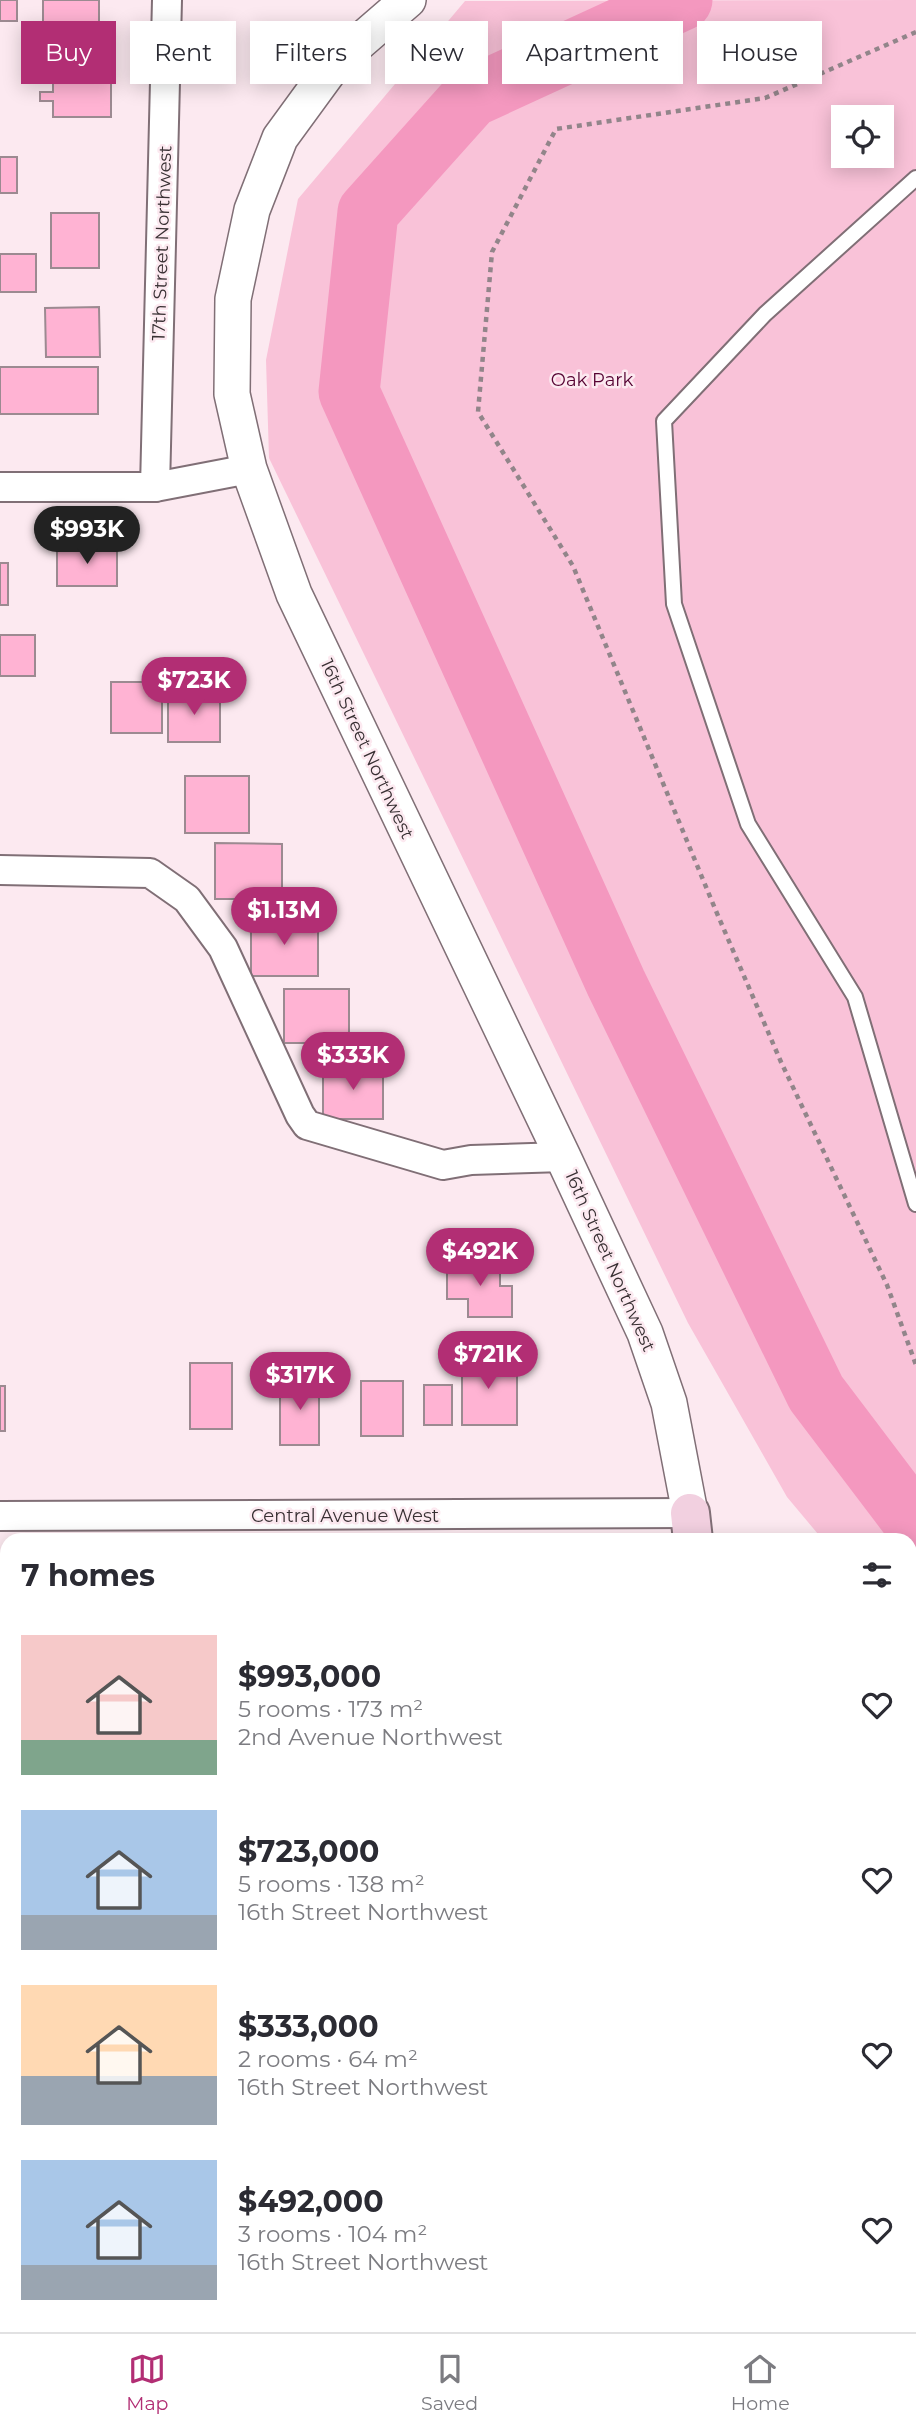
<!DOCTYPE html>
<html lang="en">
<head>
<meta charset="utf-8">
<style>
  body { margin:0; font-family:Montserrat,sans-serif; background:#f2f2f3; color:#2b2b33; height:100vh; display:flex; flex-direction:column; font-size:26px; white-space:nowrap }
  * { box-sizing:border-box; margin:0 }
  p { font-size:23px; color:#7c7c81 }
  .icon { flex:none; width:38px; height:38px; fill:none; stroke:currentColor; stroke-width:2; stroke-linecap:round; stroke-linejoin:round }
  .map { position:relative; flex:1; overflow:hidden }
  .side { position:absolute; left:0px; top:1533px; width:917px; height:800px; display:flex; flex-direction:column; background:#fff; border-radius:21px 21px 0 0; box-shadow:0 4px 18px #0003 }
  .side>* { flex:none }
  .guide { position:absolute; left:21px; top:21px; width:875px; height:63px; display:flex; gap:14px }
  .tools { position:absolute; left:831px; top:105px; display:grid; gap:14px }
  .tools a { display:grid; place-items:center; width:63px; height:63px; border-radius:0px; background:#fff; box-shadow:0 4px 18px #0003; font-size:35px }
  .price { position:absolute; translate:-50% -60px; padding:0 16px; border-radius:24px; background:#b22e74; color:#fff; font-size:23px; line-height:46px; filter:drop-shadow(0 2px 4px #0008) }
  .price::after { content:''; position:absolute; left:50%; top:42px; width:21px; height:16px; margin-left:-10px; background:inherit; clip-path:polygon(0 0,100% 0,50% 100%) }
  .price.selected { background:#222; color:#fff }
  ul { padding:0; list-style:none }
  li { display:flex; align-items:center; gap:21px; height:175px; padding:0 21px }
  li span { display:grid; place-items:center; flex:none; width:196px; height:140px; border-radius:0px; color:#555 }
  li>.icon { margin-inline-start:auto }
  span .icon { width:84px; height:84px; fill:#fffc; stroke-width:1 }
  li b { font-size:30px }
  h2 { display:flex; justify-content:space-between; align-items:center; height:84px; padding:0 21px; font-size:30px }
  .chip { padding:0 24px; border-radius:0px; background:#fff; box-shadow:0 4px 18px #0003; font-size:24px; line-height:63px }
  .chip.selected { background:#b22e74; color:#fff }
  .dock { display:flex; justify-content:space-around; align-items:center; height:98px; border-top:2px solid #e1e1e2; background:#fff; font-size:19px; color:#7c7c81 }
  .dock a { display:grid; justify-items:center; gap:4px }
  .dock .selected { color:#b22e74 }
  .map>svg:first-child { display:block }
  .built { fill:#f6dae5 }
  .green { fill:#f9c2d8; fill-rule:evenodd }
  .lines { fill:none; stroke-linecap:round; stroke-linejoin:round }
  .river { stroke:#f498bf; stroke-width:61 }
  .building { fill:#ffb3d3; stroke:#9c8a91; stroke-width:2 }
  .service-casing { stroke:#806f76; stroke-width:18 }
  .minor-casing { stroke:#806f76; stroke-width:32 }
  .tertiary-casing { stroke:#806f76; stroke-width:38 }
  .secondary-casing { stroke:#806f76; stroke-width:42 }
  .path { stroke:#92858a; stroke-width:4.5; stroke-dasharray:5 5; stroke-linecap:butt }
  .service { stroke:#fff; stroke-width:14 }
  .minor { stroke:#fff; stroke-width:28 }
  .tertiary { stroke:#fff; stroke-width:35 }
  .secondary { stroke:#f2d0e0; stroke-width:38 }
  .labels { text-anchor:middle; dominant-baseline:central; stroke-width:5; stroke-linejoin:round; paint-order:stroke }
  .street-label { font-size:18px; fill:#383033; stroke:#fce9f0 }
  .park-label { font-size:18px; fill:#550232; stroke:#fce9f0 }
</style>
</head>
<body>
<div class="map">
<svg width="916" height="2332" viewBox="0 0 916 2332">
  <rect width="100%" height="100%" fill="#fce9f0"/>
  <!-- built -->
  <path class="built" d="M 7,2185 L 7,2326 L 680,2326 L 680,2332 L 0,2332 L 0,2188 Z"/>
  <!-- green -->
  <path class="green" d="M 916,0 L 916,1654 L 910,1647 L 910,1540 L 823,1540 L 787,1497 L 688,1323 L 269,458 L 266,360 L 298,199 L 465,1 ZM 844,117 L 882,117 L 882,156 L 844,156 Z"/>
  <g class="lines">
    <!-- river -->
    <path class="river" d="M 682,0 L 471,97 L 368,212 L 349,392 L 616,983 L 816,1393 L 916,1525"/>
  </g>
  <!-- building -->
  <g class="building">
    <rect x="0" y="0" width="17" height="21"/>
    <path d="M 43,0 L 99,0 L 99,43 L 43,44 Z"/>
    <path d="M 53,57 L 94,57 L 94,76 L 111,76 L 111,117 L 53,117 L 53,101 L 40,101 L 40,92 L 53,92 Z"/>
    <rect x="0" y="157" width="17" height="36"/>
    <rect x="51" y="213" width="48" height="55"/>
    <rect x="0" y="254" width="36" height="38"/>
    <path d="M 99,307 L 100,357 L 46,357 L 45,308 Z"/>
    <rect x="0" y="367" width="98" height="47"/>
    <rect x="57" y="547" width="60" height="39"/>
    <rect x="0" y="563" width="8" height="42"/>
    <rect x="0" y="635" width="35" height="41"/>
    <rect x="111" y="682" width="51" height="51"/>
    <rect x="168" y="692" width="52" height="50"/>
    <rect x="185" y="776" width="64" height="57"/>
    <path d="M 215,843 L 282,844 L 282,899 L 215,899 Z"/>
    <rect x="251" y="919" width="67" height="57"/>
    <rect x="284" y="989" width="65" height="54"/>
    <rect x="323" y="1064" width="60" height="55"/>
    <path d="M 447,1260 L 500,1260 L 500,1286 L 512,1286 L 512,1317 L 468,1317 L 468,1299 L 447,1299 Z"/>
    <path d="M 462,1349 L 486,1349 L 486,1366 L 517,1366 L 517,1425 L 462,1425 Z"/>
    <rect x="190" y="1363" width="42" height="66"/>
    <rect x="280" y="1380" width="39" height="65"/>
    <rect x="361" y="1381" width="42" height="55"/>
    <rect x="424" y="1385" width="28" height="40"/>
    <rect x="0" y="1386" width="5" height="45"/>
    <path d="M 916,1967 L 916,2162 L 910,2161 L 910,1971 Z"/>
    <path d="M 7,2067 L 7,2137 L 0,2144 L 0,2073 Z"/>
    <path d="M 910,2285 L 916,2285 L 916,2332 L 833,2332 L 832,2326 L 910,2326 Z"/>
    <path d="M 97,2326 L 415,2326 L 412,2332 L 93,2332 Z"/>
  </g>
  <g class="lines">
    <defs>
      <g id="service">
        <path d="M 916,178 L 765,314 L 664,421 L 674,604 L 748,824 L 855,997 L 916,1204"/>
        <path d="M 910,2242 L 916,2243"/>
        <path d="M 805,2332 L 805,2326"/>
      </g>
      <g id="minor">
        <path d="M 0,487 L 155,487 L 249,469"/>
        <path d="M 155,487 L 167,0"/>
        <path d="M 0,870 L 150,873 L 187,899 L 223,948 L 300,1115 L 307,1125 L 443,1165 L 471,1160 L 563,1157"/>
        <path d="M 0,1516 L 690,1513"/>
      </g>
      <path id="tertiary" d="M 408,0 L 334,64 L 280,138 L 252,210 L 233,299 L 232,394 L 249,469 L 294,594 L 563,1157 L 645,1333 L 669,1403 L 690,1513"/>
      <g id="secondary">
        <path d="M 690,1513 L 693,1540"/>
        <path d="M 714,2326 L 714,2332"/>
      </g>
    </defs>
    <!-- service casing -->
    <use href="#service" class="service-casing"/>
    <!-- minor casing -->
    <use href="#minor" class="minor-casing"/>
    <!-- tertiary casing -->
    <use href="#tertiary" class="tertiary-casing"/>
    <!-- secondary casing -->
    <use href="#secondary" class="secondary-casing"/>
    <!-- path -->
    <path class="path" d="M 916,32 L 765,98 L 556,129 L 492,252 L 478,412 L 573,566 L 716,911 L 781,1062 L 887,1285 L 916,1365"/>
    <!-- service -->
    <use href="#service" class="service"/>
    <!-- minor -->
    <use href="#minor" class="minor"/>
    <!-- tertiary -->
    <use href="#tertiary" class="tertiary"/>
    <!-- secondary -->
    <use href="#secondary" class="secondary"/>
  </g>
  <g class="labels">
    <!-- street labels -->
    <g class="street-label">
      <text transform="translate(162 243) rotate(-88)">17th Street Northwest</text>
      <text transform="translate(367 749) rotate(65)">16th Street Northwest</text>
      <text transform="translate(610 1261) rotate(66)">16th Street Northwest</text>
      <text x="345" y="1516">Central Avenue West</text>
    </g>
    <!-- park labels -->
    <g class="park-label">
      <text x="592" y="380">Oak Park</text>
    </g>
  </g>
</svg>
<div class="tools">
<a><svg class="icon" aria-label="locate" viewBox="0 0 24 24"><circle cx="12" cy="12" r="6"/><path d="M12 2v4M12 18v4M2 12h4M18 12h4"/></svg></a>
</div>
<b class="price selected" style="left:87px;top:566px">$993K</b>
<b class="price" style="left:194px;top:717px">$723K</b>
<b class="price" style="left:284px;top:947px">$1.13M</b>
<b class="price" style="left:353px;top:1092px">$333K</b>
<b class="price" style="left:480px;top:1288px">$492K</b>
<b class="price" style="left:488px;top:1391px">$721K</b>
<b class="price" style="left:300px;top:1412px">$317K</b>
<div class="guide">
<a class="chip selected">Buy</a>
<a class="chip">Rent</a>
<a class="chip">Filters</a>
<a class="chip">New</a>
<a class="chip">Apartment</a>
<a class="chip">House</a>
</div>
<section class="side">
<h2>7 homes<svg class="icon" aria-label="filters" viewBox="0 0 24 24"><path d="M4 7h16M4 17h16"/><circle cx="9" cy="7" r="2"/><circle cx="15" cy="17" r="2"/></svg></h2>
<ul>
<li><span style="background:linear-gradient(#f6c9c9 75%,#7fa58c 0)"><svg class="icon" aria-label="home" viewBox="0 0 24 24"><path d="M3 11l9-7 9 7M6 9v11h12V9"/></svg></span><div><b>$993,000</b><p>5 rooms · 173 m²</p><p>2nd Avenue Northwest</p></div><svg class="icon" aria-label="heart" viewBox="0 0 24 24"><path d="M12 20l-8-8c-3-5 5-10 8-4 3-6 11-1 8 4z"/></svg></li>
<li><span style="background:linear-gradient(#a9c7e8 75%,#9aa5b1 0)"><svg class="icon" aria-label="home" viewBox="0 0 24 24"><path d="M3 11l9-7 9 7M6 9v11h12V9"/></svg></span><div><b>$723,000</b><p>5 rooms · 138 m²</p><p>16th Street Northwest</p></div><svg class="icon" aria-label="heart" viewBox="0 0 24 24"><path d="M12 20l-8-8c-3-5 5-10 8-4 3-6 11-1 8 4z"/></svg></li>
<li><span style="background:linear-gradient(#ffd9b3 65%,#9aa5b1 0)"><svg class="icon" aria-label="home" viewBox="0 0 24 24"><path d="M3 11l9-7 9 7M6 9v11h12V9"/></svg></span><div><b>$333,000</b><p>2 rooms · 64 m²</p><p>16th Street Northwest</p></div><svg class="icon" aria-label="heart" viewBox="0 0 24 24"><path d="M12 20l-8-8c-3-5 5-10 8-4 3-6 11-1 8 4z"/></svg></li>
<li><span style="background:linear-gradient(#a9c7e8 75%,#9aa5b1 0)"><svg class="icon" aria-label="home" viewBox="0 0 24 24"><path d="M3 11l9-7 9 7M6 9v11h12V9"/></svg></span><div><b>$492,000</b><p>3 rooms · 104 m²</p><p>16th Street Northwest</p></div><svg class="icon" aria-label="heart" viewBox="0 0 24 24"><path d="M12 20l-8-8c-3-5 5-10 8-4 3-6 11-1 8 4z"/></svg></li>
</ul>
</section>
</div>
<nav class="dock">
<a class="selected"><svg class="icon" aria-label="map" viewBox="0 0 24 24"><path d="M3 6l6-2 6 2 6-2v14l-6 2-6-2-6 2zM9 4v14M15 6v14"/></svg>Map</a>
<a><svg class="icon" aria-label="saved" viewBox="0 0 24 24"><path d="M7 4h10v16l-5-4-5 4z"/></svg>Saved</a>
<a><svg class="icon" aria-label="home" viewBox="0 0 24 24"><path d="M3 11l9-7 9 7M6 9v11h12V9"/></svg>Home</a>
</nav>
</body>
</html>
